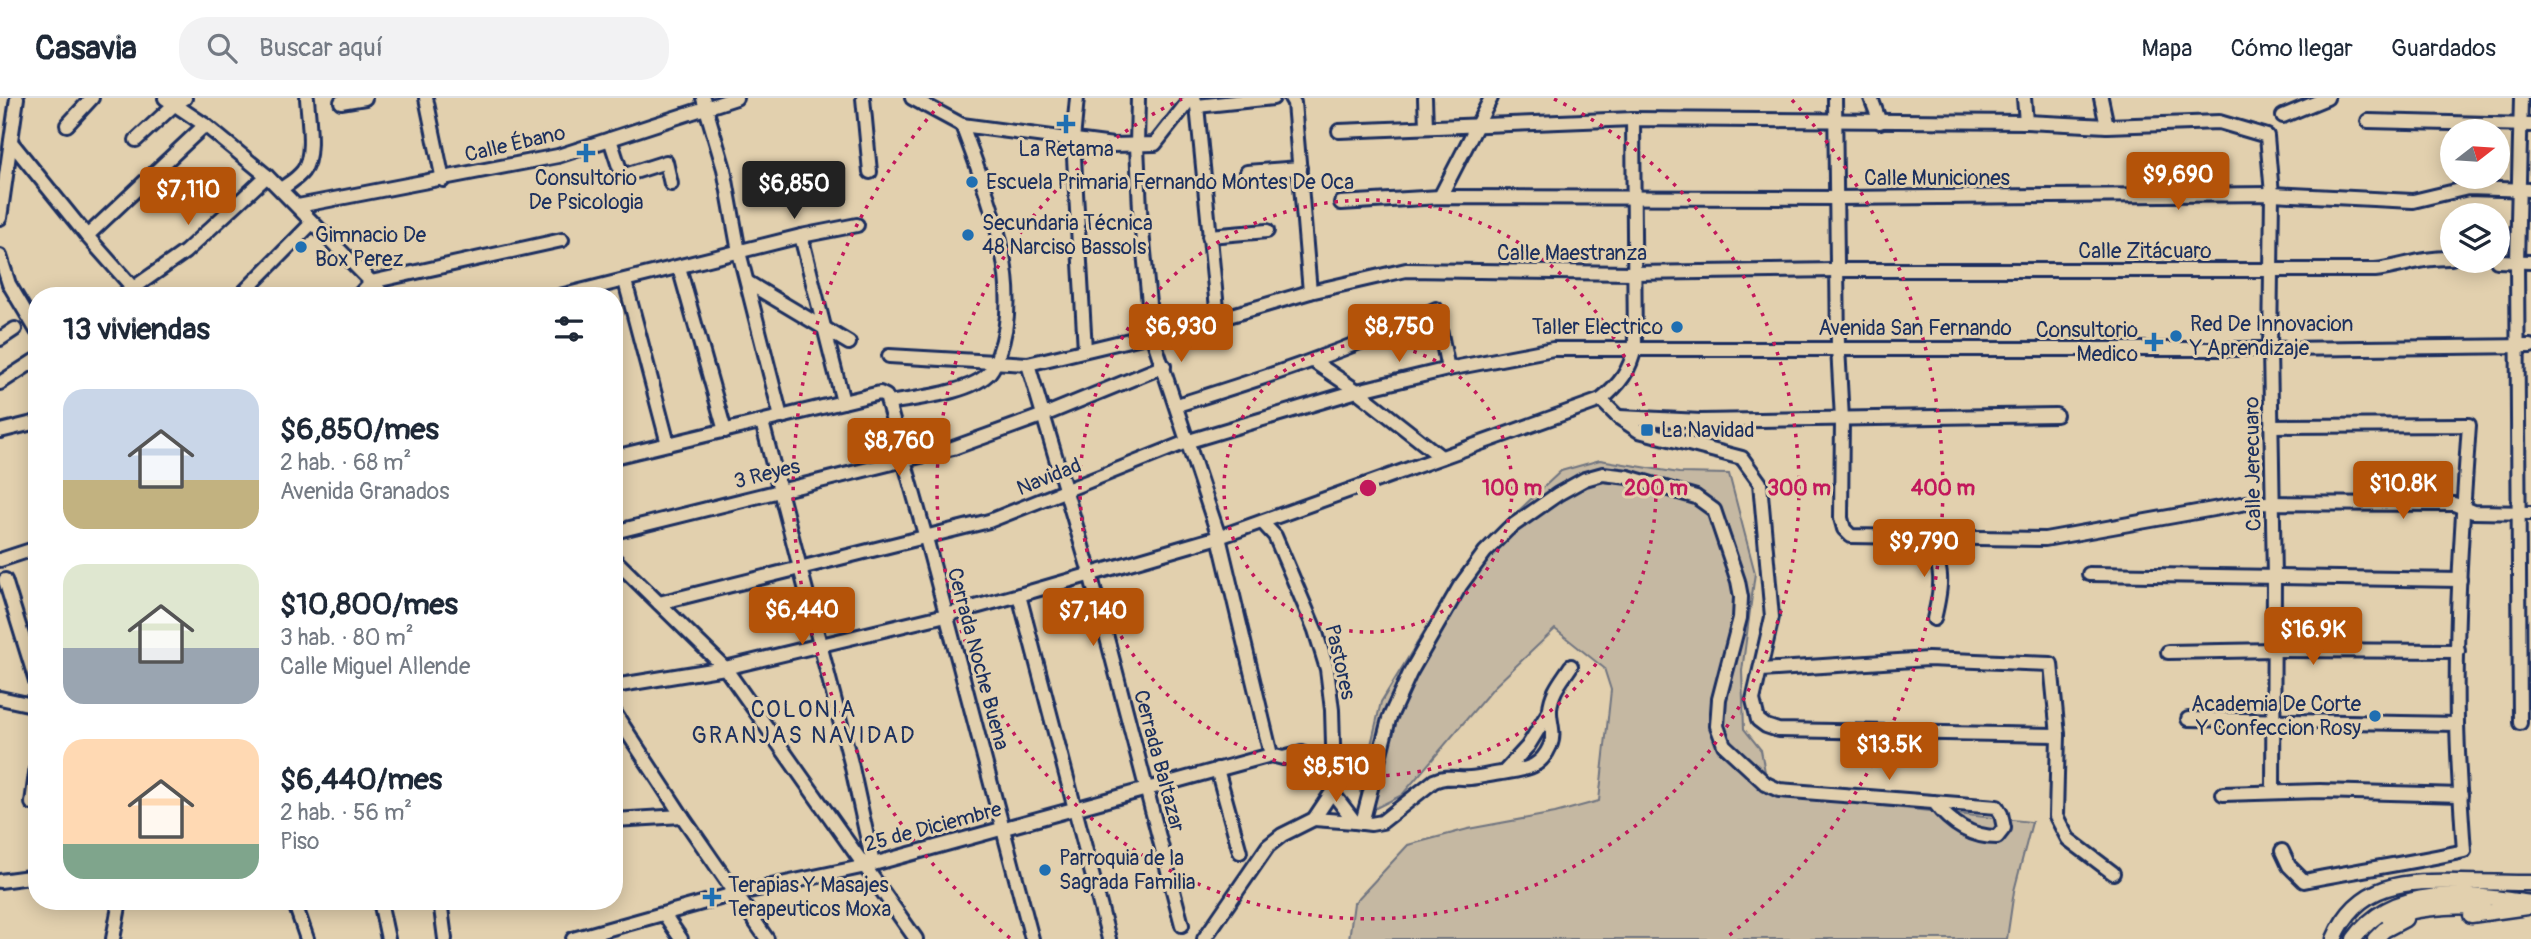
<!DOCTYPE html>
<html lang="es">
<head>
<meta charset="utf-8">
<style>
  body { margin:0; font-family:Pangolin,sans-serif; background:#f2f2f3; color:#1f2937; height:100vh; display:flex; flex-direction:column; font-size:26px; white-space:nowrap }
  * { box-sizing:border-box; margin:0 }
  p { font-size:23px; color:#747a83 }
  .icon { flex:none; width:38px; height:38px; fill:none; stroke:currentColor; stroke-width:2; stroke-linecap:round; stroke-linejoin:round }
  .map { position:relative; flex:1; overflow:hidden }
  .details { position:absolute; left:28px; top:189px; width:595px; height:623px; display:flex; flex-direction:column; background:#fff; border-radius:28px; box-shadow:0 4px 18px #0003 }
  .details>* { flex:none }
  .needle { width:46px; rotate:73deg }
  .fabs { position:absolute; left:2440px; top:21px; display:grid; gap:14px }
  .fabs a { display:grid; place-items:center; width:70px; height:70px; border-radius:50%; background:#fff; box-shadow:0 4px 18px #0003; font-size:35px }
  .price { position:absolute; translate:-50% -60px; padding:0 16px; border-radius:7px; background:#b45309; color:#fff; font-size:23px; line-height:46px; filter:drop-shadow(0 2px 4px #0008) }
  .price::after { content:''; position:absolute; left:50%; top:42px; width:21px; height:16px; margin-left:-10px; background:inherit; clip-path:polygon(0 0,100% 0,50% 100%) }
  .price.active { background:#222; color:#fff }
  ul { padding:0; list-style:none }
  li { display:flex; align-items:center; gap:21px; height:175px; padding:0 35px }
  li span { display:grid; place-items:center; flex:none; width:196px; height:140px; border-radius:21px; color:#555 }
  li>.icon { margin-inline-start:auto }
  span .icon { width:84px; height:84px; fill:#fffc; stroke-width:1 }
  li b { font-size:30px }
  h2 { display:flex; justify-content:space-between; align-items:center; height:84px; padding:0 35px; font-size:30px }
  header { display:flex; align-items:center; gap:42px; box-sizing:border-box; height:98px; padding:0 35px; background:#fff; border-bottom:2px solid #e0e1e3 }
  header strong { font-size:33px }
  nav { display:flex; gap:38px; margin-inline-start:auto; font-size:24px }
  .search { width:490px; height:63px; background:#f2f2f3; display:flex; align-items:center; gap:18px; box-sizing:border-box; padding:0 24px; border-radius:28px; color:#747a83; font-size:26px }
  .map>svg:first-child { display:block }
  .green { fill:#c5b8a2; stroke:#707480; stroke-width:2 }
  .lines { fill:none; stroke-linecap:round; stroke-linejoin:round }
  .minor-casing { stroke:#1b2f5e; stroke-width:18 }
  .major-casing { stroke:#1b2f5e; stroke-width:19 }
  .minor { stroke:#e2d0ae; stroke-width:12 }
  .major { stroke:#e2d0ae; stroke-width:14 }
  .ring { fill:none; stroke:#c2185b; stroke-width:3.5; stroke-dasharray:3.5 7 }
  .poi-dot { fill:#1f6fb2; stroke:#e2d0ae; stroke-width:2.5 }
  .labels { text-anchor:middle; dominant-baseline:central; stroke-width:6; stroke-linejoin:round; paint-order:stroke }
  .street-label { font-size:21px; fill:#1b2f5e; stroke:#e2d0ae }
  .poi-label { font-size:21px; fill:#1b2f5e; stroke:#e2d0ae; text-anchor:start }
  .neighbourhood-label { font-size:23px; letter-spacing:2px; fill:#1b2f5e; stroke:#e2d0ae }
  .centre { fill:#c2185b; stroke:#e2d0ae; stroke-width:3.5 }
  .ring-label { font-size:21px; text-anchor:middle; font-weight:bold; fill:#c2185b; stroke:#e2d0ae; stroke-width:6; stroke-linejoin:round; paint-order:stroke }
</style>
</head>
<body>
<header>
<strong>Casavia</strong>
<div class="search"><svg class="icon" aria-label="search" viewBox="0 0 24 24"><circle cx="10" cy="10" r="6"/><path d="M15 15l6 6"/></svg>Buscar aquí</div>
<nav><a>Mapa</a><a>Cómo llegar</a><a>Guardados</a></nav>
</header>
<div class="map">
<svg width="2531" height="841" viewBox="0 0 2531 841">
  <rect width="100%" height="100%" fill="#e2d0ae"/>
  <filter id="ink" filterUnits="userSpaceOnUse"><feTurbulence type="fractalNoise" baseFrequency=".0143" numOctaves="2"/><feDisplacementMap in="SourceGraphic" scale="14" xChannelSelector="R" yChannelSelector="G"/><feConvolveMatrix kernelMatrix="1 2 1 2 8 2 1 2 1" color-interpolation-filters="sRGB"/></filter>
  <g filter="url(#ink)">
    <!-- green -->
    <path class="green" d="M 1600,362 L 1679,375 L 1729,376 L 1755,475 L 1742,573 L 1744,631 L 1761,652 L 1769,696 L 2032,724 L 2014,793 L 2007,841 L 1349,841 L 1354,805 L 1408,747 L 1468,731 L 1555,715 L 1599,703 L 1611,592 L 1604,570 L 1555,531 L 1494,589 L 1402,697 L 1376,710 L 1360,694 L 1381,604 L 1425,532 L 1483,446 L 1561,373 Z"/>
    <g class="lines">
      <defs>
        <g id="minor">
          <path d="M 165,0 L 205,27 L 267,78 L 385,198"/>
          <path d="M 426,0 L 443,82"/>
          <path d="M 703,0 L 724,71 L 739,154 L 781,319"/>
          <path d="M 863,0 L 870,74"/>
          <path d="M 912,0 L 962,27 L 1113,47 L 1155,46 L 1191,0"/>
          <path d="M 1077,0 L 1073,42 L 1085,252"/>
          <path d="M 1138,0 L 1137,48 L 1140,112 L 1152,237 L 1219,439 L 1271,657"/>
          <path d="M 1194,0 L 1197,8 L 1218,221"/>
          <path d="M 1291,0 L 1294,5 L 1310,194"/>
          <path d="M 1425,0 L 1426,29"/>
          <path d="M 1835,0 L 1838,249 L 1842,321 L 1841,420 L 1844,431 L 1851,438 L 2045,441 L 2247,405 L 2454,406 L 2473,414 L 2531,415"/>
          <path d="M 1871,0 L 1880,24"/>
          <path d="M 2024,0 L 2026,24"/>
          <path d="M 2101,0 L 2107,28"/>
          <path d="M 341,4 L 365,0"/>
          <path d="M 1197,8 L 1273,0"/>
          <path d="M 2283,18 L 2327,0"/>
          <path d="M 2368,23 L 2531,27"/>
          <path d="M 67,27 L 92,0"/>
          <path d="M 1339,33 L 1633,21 L 2026,24 L 2107,28 L 2219,24 L 2267,38 L 2272,96 L 2270,251 L 2274,480 L 2273,694"/>
          <path d="M 610,41 L 622,78 L 666,64 L 671,86"/>
          <path d="M 136,42 L 175,6 L 185,0"/>
          <path d="M 11,44 L 87,138 L 134,191"/>
          <path d="M 1247,74 L 1300,70"/>
          <path d="M 281,91 C 288,86 297,81 303,73 C 315,58 308,19 307,0"/>
          <path d="M 1440,99 L 1491,0"/>
          <path d="M 1341,105 L 1440,99 L 1836,100 L 2272,96 L 2413,103 L 2468,90 L 2531,92"/>
          <path d="M 298,108 L 558,58 L 736,0"/>
          <path d="M 0,120 L 17,0"/>
          <path d="M 87,138 L 205,27"/>
          <path d="M 801,138 L 843,304"/>
          <path d="M 1209,138 L 1267,133"/>
          <path d="M 0,158 L 9,186 L 37,233"/>
          <path d="M 2497,163 L 2531,164"/>
          <path d="M 679,169 L 725,333"/>
          <path d="M 625,183 L 668,346"/>
          <path d="M 747,184 L 849,245"/>
          <path d="M 122,198 L 185,154 L 267,78"/>
          <path d="M 240,198 L 312,125"/>
          <path d="M 358,198 L 371,184 L 562,142"/>
          <path d="M 560,198 L 801,138 L 857,127"/>
          <path d="M 0,241 L 15,231"/>
          <path d="M 889,258 L 1028,266 L 1218,221 L 1310,194 L 1406,172 L 1633,175 L 1836,172 L 2375,172 C 2401,169 2424,159 2452,160"/>
          <path d="M 1313,263 L 1357,293 L 1441,359"/>
          <path d="M 1028,266 L 1090,475 L 1182,827"/>
          <path d="M 0,285 L 34,263"/>
          <path d="M 1601,302 L 1618,319 L 1639,333 L 1742,360 L 1760,385 L 1772,519 L 1753,602 L 1758,622 L 1766,628 L 1778,632 L 2058,637"/>
          <path d="M 889,305 C 916,300 972,295 990,274 C 994,269 997,261 999,255 C 1025,185 986,94 962,27"/>
          <path d="M 1177,307 C 1267,279 1350,252 1436,211 L 1448,271"/>
          <path d="M 1619,319 L 1701,323 L 2056,317"/>
          <path d="M 762,324 L 851,665 L 873,766"/>
          <path d="M 2271,328 L 2469,327 C 2462,426 2455,526 2457,625 C 2458,668 2461,711 2464,753 C 2411,765 2357,772 2304,783 L 2289,768 L 2282,753"/>
          <path d="M 0,333 L 37,324"/>
          <path d="M 614,359 L 843,304 L 880,295 L 886,298 L 926,440 L 1032,841"/>
          <path d="M 614,434 L 953,350 L 1044,317 L 1164,268"/>
          <path d="M 1929,439 C 1943,474 1943,484 1934,521"/>
          <path d="M 614,461 L 725,570 L 916,841"/>
          <path d="M 0,462 L 37,450"/>
          <path d="M 2089,476 L 2460,482"/>
          <path d="M 5,482 L 37,586"/>
          <path d="M 1019,497 L 1109,841"/>
          <path d="M 659,505 L 989,423 L 1189,343 L 1357,293 L 1448,271 L 1553,251 L 2270,251 L 2531,248"/>
          <path d="M 2168,554 L 2274,552 L 2458,553"/>
          <path d="M 1761,572 L 1928,561 L 2051,566 L 2058,637 L 2056,718 L 2068,741 L 2113,775"/>
          <path d="M 614,588 L 725,570 L 946,517 L 1019,497 L 1219,439 L 1601,302 C 1620,286 1630,273 1635,249 L 1633,21"/>
          <path d="M 0,600 L 37,608"/>
          <path d="M 614,614 L 682,718 L 767,841"/>
          <path d="M 2188,621 L 2457,626"/>
          <path d="M 2520,625 L 2517,164 L 2521,0"/>
          <path d="M 1217,671 L 1240,754"/>
          <path d="M 1504,674 L 1528,648 L 1550,612"/>
          <path d="M 1332,694 L 1355,724 L 1371,726 L 1382,724 L 1434,683 C 1447,677 1457,681 1470,680 C 1481,679 1492,676 1502,675 C 1525,671 1540,671 1550,648 C 1556,635 1549,624 1550,611 C 1551,594 1562,582 1571,568"/>
          <path d="M 2223,696 L 2320,693 L 2461,697"/>
          <path d="M 32,705 L 37,668"/>
          <path d="M 1314,721 L 1355,724"/>
          <path d="M 614,722 L 682,718"/>
          <path d="M 1362,725 L 1389,621 L 1410,575 L 1460,488 L 1485,454 L 1508,431 L 1558,396 L 1585,381 L 1603,376 L 1628,379 L 1696,399 L 1714,412 L 1738,483 L 1741,499 L 1740,520 L 1719,601 L 1717,628 L 1724,647 L 1766,686 L 1779,692 L 1997,709 L 2001,716 L 2004,730 L 1997,739 C 1970,739 1950,725 1934,704"/>
          <path d="M 0,783 L 37,778"/>
          <path d="M 294,803 L 307,841"/>
          <path d="M 380,803 L 388,841"/>
          <path d="M 441,810 L 445,841"/>
          <path d="M 664,816 L 681,841"/>
          <path d="M 113,841 L 120,803"/>
          <path d="M 573,841 L 734,796 L 866,768 L 1271,657 L 1283,660 L 1302,655"/>
          <path d="M 1204,841 L 1268,748 L 1282,737 L 1314,721 L 1332,694 L 1334,680 L 1332,612 L 1327,571 L 1315,532 L 1275,438 L 1262,424"/>
        </g>
        <g id="major">
          <path d="M 2471,817 L 2527,809"/>
          <path d="M 2389,820 C 2418,808 2452,809 2483,808"/>
          <path d="M 2334,841 C 2358,783 2406,783 2461,784 C 2484,784 2508,785 2531,785"/>
          <path d="M 2354,841 C 2394,784 2470,796 2531,805"/>
          <path d="M 2375,841 L 2384,832 L 2405,821"/>
        </g>
      </defs>
      <!-- minor casing -->
      <use href="#minor" class="minor-casing"/>
      <!-- major casing -->
      <use href="#major" class="major-casing"/>
      <!-- minor -->
      <use href="#minor" class="minor"/>
      <!-- major -->
      <use href="#major" class="major"/>
    </g>
  </g>
  <!-- distance rings -->
  <g class="ring">
    <circle cx="1368" cy="390" r="144"/>
    <circle cx="1368" cy="390" r="288"/>
    <path d="M1554 1A431 431 0 1 1 1182 1"/>
    <path d="M1010 840A575 575 0 0 1 944 2M1792 2A575 575 0 0 1 1726 840"/>
  </g>
  <!-- markers -->
  <g class="poi-dot">
    <path d="M1062.5 15.5h7v7h7v7h-7v7h-7v-7h-7v-7h7z"/>
    <path d="M582.5 44.5h7v7h7v7h-7v7h-7v-7h-7v-7h7z"/>
    <circle cx="972" cy="84" r="7"/>
    <circle cx="968" cy="137" r="7"/>
    <circle cx="301" cy="149" r="7"/>
    <circle cx="1677" cy="229" r="7"/>
    <circle cx="2176" cy="238" r="7"/>
    <path d="M2150.5 233.5h7v7h7v7h-7v7h-7v-7h-7v-7h7z"/>
    <rect x="1640" y="325" width="14" height="14" rx="3.5"/>
    <circle cx="2375" cy="618" r="7"/>
    <circle cx="1045" cy="772" r="7"/>
    <path d="M708.5 788.5h7v7h7v7h-7v7h-7v-7h-7v-7h7z"/>
  </g>
  <g class="labels">
    <!-- street labels -->
    <g class="street-label">
      <text transform="translate(515 46) rotate(-13)">Calle Ébano</text>
      <text x="1937" y="80">Calle Municiones</text>
      <text x="2145" y="153">Calle Zitácuaro</text>
      <text x="1572" y="155">Calle Maestranza</text>
      <text x="1915" y="230">Avenida San Fernando</text>
      <text transform="translate(2253 366) rotate(-91)">Calle Jerecuaro</text>
      <text transform="translate(767 376) rotate(-14)">3 Reyes</text>
      <text transform="translate(1049 379) rotate(-22)">Navidad</text>
      <text transform="translate(978 561) rotate(75)">Cerrada Noche Buena</text>
      <text transform="translate(1340 564) rotate(77)">Pastores</text>
      <text transform="translate(1159 663) rotate(75)">Cerrada Baltazar</text>
      <text transform="translate(933 729) rotate(-15)">25 de Diciembre</text>
    </g>
    <!-- poi labels -->
    <g class="poi-label">
      <text x="1066" y="51" text-anchor="middle">La Retama</text>
      <text x="586" y="80" text-anchor="middle">Consultorio<tspan x="586" dy="24">De Psicologia</tspan></text>
      <text x="986" y="84">Escuela Primaria Fernando Montes De Oca</text>
      <text x="982" y="125">Secundaria Técnica<tspan x="982" dy="24">48 Narciso Bassols</tspan></text>
      <text x="315" y="137">Gimnacio De<tspan x="315" dy="24">Box Perez</tspan></text>
      <text x="2190" y="226">Red De Innovacion<tspan x="2190" dy="24">Y Aprendizaje</tspan></text>
      <text x="1663" y="229" text-anchor="end">Taller Electrico</text>
      <text x="2138" y="232" text-anchor="end">Consultorio<tspan x="2138" dy="24">Medico</tspan></text>
      <text x="1661" y="332">La Navidad</text>
      <text x="2361" y="606" text-anchor="end">Academia De Corte<tspan x="2361" dy="24">Y Confeccion Rosy</tspan></text>
      <text x="1059" y="760">Parroquia de la<tspan x="1059" dy="24">Sagrada Familia</tspan></text>
      <text x="728" y="787">Terapias Y Masajes<tspan x="728" dy="24">Terapeuticos Moxa</tspan></text>
    </g>
    <!-- neighbourhood labels -->
    <g class="neighbourhood-label">
      <text x="804" y="611">COLONIA<tspan x="804" dy="26">GRANJAS NAVIDAD</tspan></text>
    </g>
  </g>
  <circle cx="1368" cy="390" r="10" class="centre"/>
  <g class="ring-label">
    <text x="1512" y="397">100 m</text>
    <text x="1656" y="397">200 m</text>
    <text x="1799" y="397">300 m</text>
    <text x="1943" y="397">400 m</text>
  </g>
</svg>
<div class="fabs">
<a><svg class="needle" viewBox="-14 -14 28 28"><path d="M0-13l5 13h-10z" fill="#e53935"/><path d="M0 13l5-13h-10z" fill="#747a83"/></svg></a>
<a><svg class="icon" aria-label="layers" viewBox="0 0 24 24"><path d="M12 4l9 5-9 5-9-5zM3 14l9 5 9-5"/></svg></a>
</div>
<b class="price" style="left:2178px;top:114px">$9,690</b>
<b class="price active" style="left:794px;top:123px">$6,850</b>
<b class="price" style="left:188px;top:129px">$7,110</b>
<b class="price" style="left:1181px;top:266px">$6,930</b>
<b class="price" style="left:1399px;top:266px">$8,750</b>
<b class="price" style="left:899px;top:380px">$8,760</b>
<b class="price" style="left:2403px;top:423px">$10.8K</b>
<b class="price" style="left:1924px;top:481px">$9,790</b>
<b class="price" style="left:802px;top:549px">$6,440</b>
<b class="price" style="left:1093px;top:550px">$7,140</b>
<b class="price" style="left:2313px;top:569px">$16.9K</b>
<b class="price" style="left:1889px;top:684px">$13.5K</b>
<b class="price" style="left:1336px;top:706px">$8,510</b>
<section class="details">
<h2>13 viviendas<svg class="icon" aria-label="filters" viewBox="0 0 24 24"><path d="M4 7h16M4 17h16"/><circle cx="9" cy="7" r="2"/><circle cx="15" cy="17" r="2"/></svg></h2>
<ul>
<li><span style="background:linear-gradient(#c9d6e8 65%,#c2b280 0)"><svg class="icon" aria-label="home" viewBox="0 0 24 24"><path d="M3 11l9-7 9 7M6 9v11h12V9"/></svg></span><div><b>$6,850/mes</b><p>2 hab. · 68 m²</p><p>Avenida Granados</p></div></li>
<li><span style="background:linear-gradient(#dfe7d0 60%,#9aa5b1 0)"><svg class="icon" aria-label="home" viewBox="0 0 24 24"><path d="M3 11l9-7 9 7M6 9v11h12V9"/></svg></span><div><b>$10,800/mes</b><p>3 hab. · 80 m²</p><p>Calle Miguel Allende</p></div></li>
<li><span style="background:linear-gradient(#ffd9b3 75%,#7fa58c 0)"><svg class="icon" aria-label="home" viewBox="0 0 24 24"><path d="M3 11l9-7 9 7M6 9v11h12V9"/></svg></span><div><b>$6,440/mes</b><p>2 hab. · 56 m²</p><p>Piso</p></div></li>
</ul>
</section>
</div>
</body>
</html>
